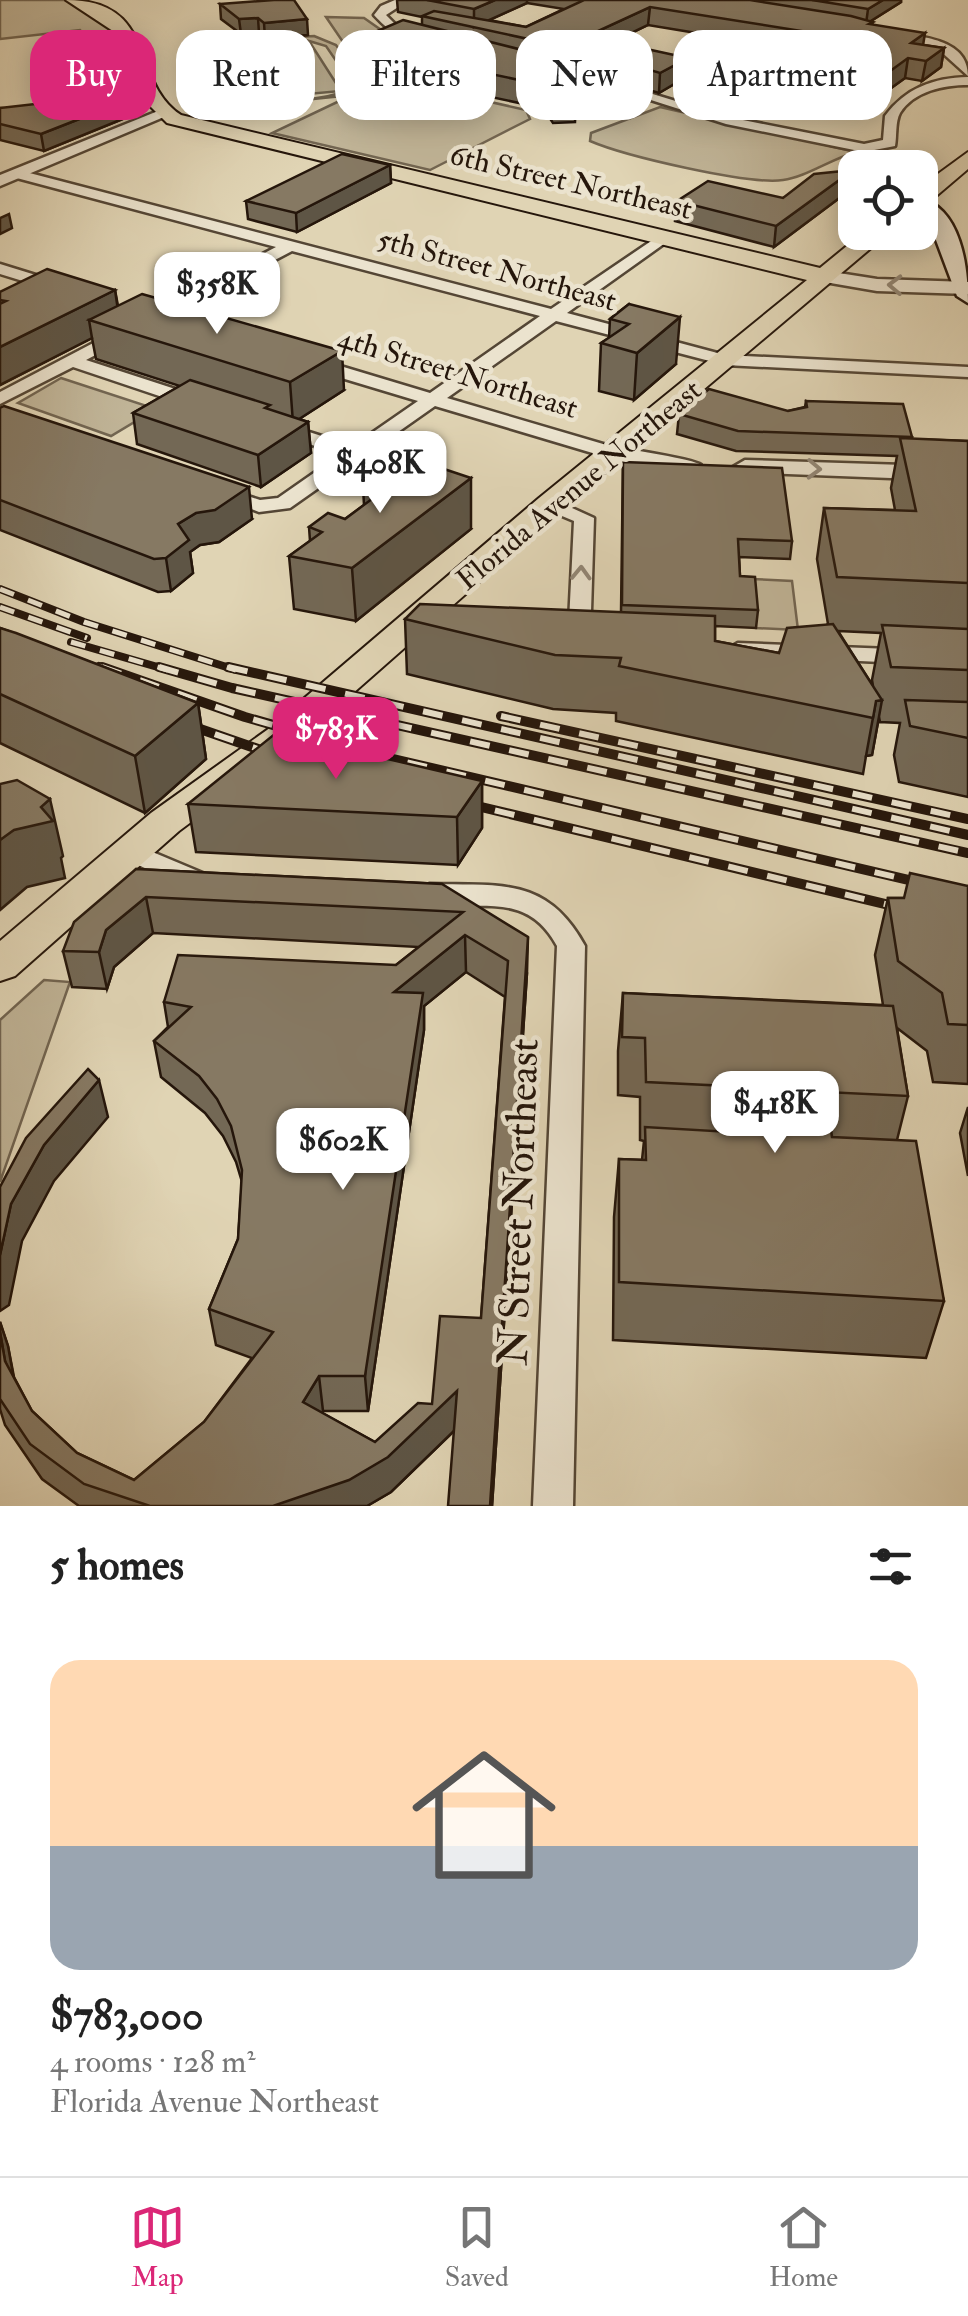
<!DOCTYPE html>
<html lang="en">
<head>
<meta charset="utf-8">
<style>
  body { margin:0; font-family:"IM FELL Double Pica",serif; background:#f6f6f6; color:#222; height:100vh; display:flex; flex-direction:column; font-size:38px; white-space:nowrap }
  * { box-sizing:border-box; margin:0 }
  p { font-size:32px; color:#767676 }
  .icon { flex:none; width:55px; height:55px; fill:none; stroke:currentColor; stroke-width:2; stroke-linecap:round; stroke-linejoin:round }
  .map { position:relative; height:1506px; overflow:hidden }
  .panel { display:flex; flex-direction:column; background:#fff; flex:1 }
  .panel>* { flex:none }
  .guide { position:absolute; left:30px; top:30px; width:910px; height:90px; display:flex; gap:20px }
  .controls { position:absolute; left:838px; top:150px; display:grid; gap:20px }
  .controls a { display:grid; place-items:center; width:100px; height:100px; border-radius:20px; background:#fff; box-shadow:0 5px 25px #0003; font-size:50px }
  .price { position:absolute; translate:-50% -85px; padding:0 22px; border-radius:20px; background:#fff; color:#222; font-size:32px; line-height:65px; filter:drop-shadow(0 2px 5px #0008) }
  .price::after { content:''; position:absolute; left:50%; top:60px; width:30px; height:22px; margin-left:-15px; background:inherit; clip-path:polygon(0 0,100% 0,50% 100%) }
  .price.on { background:#db2777; color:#fff }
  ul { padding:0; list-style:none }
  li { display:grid; align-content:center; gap:20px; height:530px; padding:0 50px }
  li+li { border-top:2px solid #e0e0e0 }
  li span { display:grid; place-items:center; height:310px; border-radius:30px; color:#555 }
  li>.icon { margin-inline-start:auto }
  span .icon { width:180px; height:180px; fill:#fffc; stroke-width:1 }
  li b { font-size:42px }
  h2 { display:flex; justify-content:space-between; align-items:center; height:120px; padding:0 50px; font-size:42px }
  .tag { padding:0 35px; border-radius:30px; background:#fff; box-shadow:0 5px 25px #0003; font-size:35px; line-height:90px }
  .tag.on { background:#db2777; color:#fff }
  .tabs { display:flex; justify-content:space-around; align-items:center; height:140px; border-top:2px solid #e0e0e0; background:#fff; font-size:28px; color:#767676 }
  .tabs a { display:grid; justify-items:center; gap:5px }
  .tabs .on { color:#db2777 }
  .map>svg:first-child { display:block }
  .green { fill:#c0b497; stroke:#726551; stroke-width:2.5; fill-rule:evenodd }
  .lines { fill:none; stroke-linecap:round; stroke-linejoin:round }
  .minor-casing { stroke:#544635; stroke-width:5 }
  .tertiary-casing { stroke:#544635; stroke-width:5 }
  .secondary-casing { stroke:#25160b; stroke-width:5 }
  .primary-casing { stroke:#25160b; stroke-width:4 }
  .minor { fill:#ebe3ce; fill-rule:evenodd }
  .tertiary { fill:#ebe3ce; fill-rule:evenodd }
  .secondary { fill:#ebe3ce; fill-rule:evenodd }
  .primary { fill:#e0d4b4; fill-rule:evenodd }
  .rail-far1-casing { stroke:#25160b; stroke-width:8 }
  .rail-casing { stroke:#25160b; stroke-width:10 }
  .rail-far1 { stroke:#ebe3ce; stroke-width:5; stroke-dasharray:15; stroke-linecap:butt }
  .rail { stroke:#ebe3ce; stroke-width:6; stroke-dasharray:20; stroke-linecap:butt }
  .wall { fill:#736855; stroke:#25160b; stroke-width:2.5; fill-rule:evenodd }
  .shaded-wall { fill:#5e5545; stroke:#25160b; stroke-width:2.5 }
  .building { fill:#867963; stroke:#25160b; stroke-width:2.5; fill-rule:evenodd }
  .oneway { stroke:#928776 }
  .labels { text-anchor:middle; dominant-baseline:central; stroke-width:9; stroke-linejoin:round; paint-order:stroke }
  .far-street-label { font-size:30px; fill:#25160b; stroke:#ebe3ce }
  .near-street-label { font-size:42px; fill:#25160b; stroke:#ebe3ce }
</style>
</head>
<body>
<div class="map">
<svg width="968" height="1506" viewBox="0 0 968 1506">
  <rect width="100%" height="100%" fill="#e0d4b4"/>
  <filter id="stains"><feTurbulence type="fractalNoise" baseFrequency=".002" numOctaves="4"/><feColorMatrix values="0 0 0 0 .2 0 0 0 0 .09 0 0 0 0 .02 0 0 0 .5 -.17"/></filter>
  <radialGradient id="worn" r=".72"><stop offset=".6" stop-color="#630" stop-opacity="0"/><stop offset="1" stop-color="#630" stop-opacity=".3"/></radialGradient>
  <!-- green -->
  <g class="green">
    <path d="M 0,0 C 21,0 43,0 64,0 C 116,7 136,62 143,107 L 86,113 L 75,93 L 90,90 L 81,60 L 75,52 L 98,48 L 80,30 L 0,39 Z"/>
    <path d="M 326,17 L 364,18 L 394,39 L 345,45 Z"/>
    <path d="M 314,36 L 336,45 L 363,84 L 358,93 L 388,79 L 526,110 L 530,119 L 430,170 L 272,133 L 352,95 L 275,103 L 235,102 L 211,51 L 232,41 ZM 308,41 L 237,48 L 263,98 L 341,91 L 309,41 L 326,46 L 352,84 L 350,89 C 325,101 279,103 251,97 L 228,50 L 246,45 Z"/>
    <path d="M 660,107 L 856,152 C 831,159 806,177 783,180 C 748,185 625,156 590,141 L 591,133 Z"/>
    <path d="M 61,378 L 156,409 L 111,436 L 18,403 Z"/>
    <path d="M 752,579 L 792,581 L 798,630 L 756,628 Z"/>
    <path d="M 44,980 L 70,982 L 0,1182 L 0,1020 Z"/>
  </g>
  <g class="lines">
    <defs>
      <g id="minor">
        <path d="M 395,0 L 409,0 L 386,15 L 397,26 L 424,40 L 424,44 C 405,44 387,29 374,15 L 381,6 Z"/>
        <path d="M 892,32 C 920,37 968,38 968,76 L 937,48 L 888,37 Z"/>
        <path d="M 968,77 L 968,85 C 944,85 914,91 900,113 C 895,122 897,136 895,146 L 864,152 L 726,124 L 604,85 L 610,81 L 728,117 L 864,144 L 883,140 L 885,116 C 906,88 933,78 968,77 Z"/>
        <path d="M 18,170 L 551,309 L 663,233 L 671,238 L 668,241 L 567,313 L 725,355 L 968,367 L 968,377 L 725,365 L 556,321 L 447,398 L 620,449 L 620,457 L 606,457 L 435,406 L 290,508 L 259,512 L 210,493 L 220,487 L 260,500 L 278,498 L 341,454 L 273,433 L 273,425 L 287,425 L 353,446 L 418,401 L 305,367 L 305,359 L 317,359 L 430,393 L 540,316 L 292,251 L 86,360 L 206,399 L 206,407 L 192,407 L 73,367 L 0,404 L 0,392 L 276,247 L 13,177 L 11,174 Z"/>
        <path d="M 0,264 L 68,285 L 70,288 L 62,293 L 0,274 Z"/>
        <path d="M 550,498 L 594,518 L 590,642 L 579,649 L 568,642 L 574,521 L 543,508 L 543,500 Z"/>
        <path d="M 738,643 L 968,652 L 968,666 L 730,655 L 726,650 Z"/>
        <path d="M 131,843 L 205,874 L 209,881 L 205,888 L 195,890 L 122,858 L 118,852 L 122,846 Z"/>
        <path d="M 430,884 C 500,886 547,876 585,946 L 573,1506 L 533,1506 L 557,946 C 524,885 472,916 420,901 L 416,894 L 420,887 Z"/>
      </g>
      <g id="tertiary">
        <path d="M 158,111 L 171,114 L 0,186 L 0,175 Z"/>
        <path d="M 826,271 L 877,279 L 968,282 L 968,294 L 877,291 L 819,281 L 816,277 Z"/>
        <path d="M 613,446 C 630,450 694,459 701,465 C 683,483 628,464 605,458 L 601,453 Z"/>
        <path d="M 745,460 L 968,467 L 968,481 L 737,472 L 733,467 Z"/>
      </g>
      <path id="secondary" d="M 920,198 C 961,209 968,266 968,303 L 957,296 L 927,216 L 920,212 Z"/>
      <g id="primary">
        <path d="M 66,0 C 159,0 129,81 181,115 L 820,268 L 864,232 L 890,232 L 561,510 L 293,746 L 179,831 L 15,976 L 0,981 L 0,941 L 151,813 L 267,730 L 539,498 L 807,280 L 167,123 L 147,103 L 116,33 Z"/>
        <path d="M 968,152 L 968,169 L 928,203 L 920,205 L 920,187 Z"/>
      </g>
    </defs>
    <!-- minor casing -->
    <use href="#minor" class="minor-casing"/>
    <!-- tertiary casing -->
    <use href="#tertiary" class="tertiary-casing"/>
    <!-- secondary casing -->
    <use href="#secondary" class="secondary-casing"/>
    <!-- primary casing -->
    <use href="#primary" class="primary-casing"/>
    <!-- minor -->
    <use href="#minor" class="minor"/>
    <!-- tertiary -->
    <use href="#tertiary" class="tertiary"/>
    <!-- secondary -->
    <use href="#secondary" class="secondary"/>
    <!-- primary -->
    <use href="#primary" class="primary"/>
    <defs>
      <g id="rail-far1">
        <path d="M 0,589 L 84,622 L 236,670"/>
        <path d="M 0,607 L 87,638"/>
        <path d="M 71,642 L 168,670"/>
        <path d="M 99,666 L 109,670"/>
      </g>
      <g id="rail">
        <path d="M 102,667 L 245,717 L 389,758 L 968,894"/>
        <path d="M 159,667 L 232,688 L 968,853"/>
        <path d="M 228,667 L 968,835"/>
        <path d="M 501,716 L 968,819"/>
        <path d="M 177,721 L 281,757"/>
        <path d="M 456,801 L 968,924"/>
      </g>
    </defs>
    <!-- rail-far1 casing -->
    <use href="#rail-far1" class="rail-far1-casing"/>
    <!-- rail casing -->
    <use href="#rail" class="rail-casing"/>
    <!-- rail-far1 -->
    <use href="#rail-far1" class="rail-far1"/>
    <!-- rail -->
    <use href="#rail" class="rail"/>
  </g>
  <!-- wall -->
  <g class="wall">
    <path d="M 397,0 L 901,0 L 901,2 L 871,21 L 873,22 L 872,25 L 923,45 L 944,48 L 941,67 L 922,81 L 905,78 L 880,96 L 830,104 L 821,110 L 768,100 L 770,80 L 840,76 L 856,65 L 830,60 L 830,55 L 648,25 L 613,42 L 686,77 L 659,93 L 642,88 L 641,103 L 631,109 L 576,98 L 575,122 L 553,123 L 543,108 L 434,85 L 434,79 L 374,66 L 374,59 L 368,58 L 368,35 L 422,25 L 422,17 L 398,12 ZM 527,3 L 564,9 L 526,27 L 489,20 Z"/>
    <path d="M 220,4 L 308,35 L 265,38 L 259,33 L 241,34 L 221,19 Z"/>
    <path d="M 0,108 L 135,114 L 44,151 L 0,140 Z"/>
    <path d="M 390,165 L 391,183 L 297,232 L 248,219 L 246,201 Z"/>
    <path d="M 853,170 L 850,190 L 774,247 L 675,221 L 677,201 L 783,198 Z"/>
    <path d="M 115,290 L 118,306 L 344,390 L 299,419 L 308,422 L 311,453 L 261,487 L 137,444 L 133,413 L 180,386 L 96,359 L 92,338 L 0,385 L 0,292 Z"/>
    <path d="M 629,304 L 676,364 L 634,400 L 599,391 L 601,343 L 609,338 L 610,319 Z"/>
    <path d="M 806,401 L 912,437 L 911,439 L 968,441 L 968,797 L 899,782 L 894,755 L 900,723 L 880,722 L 879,717 L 872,755 L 866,756 L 863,774 L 616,721 L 616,713 L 553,709 L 407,674 L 405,619 L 621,612 L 623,462 L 792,541 L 790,559 L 739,557 L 740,576 L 758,610 L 756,628 L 715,626 L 715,641 L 779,653 L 828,624 L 817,559 L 824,508 L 895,510 L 891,488 L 897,456 L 736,451 L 677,434 L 679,414 L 788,411 L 805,407 ZM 838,631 L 881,633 L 872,680 L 873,686 Z"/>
    <path d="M 0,408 L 252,519 L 219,542 L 200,545 L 190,552 L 193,573 L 171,591 L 158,592 L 0,530 Z"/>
    <path d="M 363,487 L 471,529 L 356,621 L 294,609 L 289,556 L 310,541 L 309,527 L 345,519 L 364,505 Z"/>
    <path d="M 0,628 L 198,703 L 206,759 L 145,813 L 0,743 Z"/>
    <path d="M 482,781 L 482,828 L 458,865 L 196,852 L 188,804 Z"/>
    <path d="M 136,869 L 442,884 L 527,973 L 492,1506 L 454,1431 L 391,1492 L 367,1506 L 79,1506 L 42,1479 L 5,1425 L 0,1409 L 0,1322 L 8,1346 L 14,1377 L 32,1411 L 77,1453 L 134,1480 L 204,1422 L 252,1358 L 216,1345 L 209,1309 L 238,1239 L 242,1182 L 236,1162 L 223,1136 L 205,1113 L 161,1077 L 154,1041 L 168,1027 L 164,1002 L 396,965 L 419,947 L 153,933 L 114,967 L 107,989 L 72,987 L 63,951 ZM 466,972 L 505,997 L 481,1318 L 432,1404 L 375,1442 L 322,1413 L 323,1411 L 368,1411 L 424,1030 L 424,1006 Z"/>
    <path d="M 968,886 L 968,1084 L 933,1082 L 927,1051 L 897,1028 L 908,1096 L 897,1140 L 944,1301 L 926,1358 L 613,1340 L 614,1217 L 619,1159 L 642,1160 L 644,1141 L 640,1140 L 640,1097 L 618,1095 L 618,1051 L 623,993 L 883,1005 L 875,955 L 888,898 L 904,898 Z"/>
    <path d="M 968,1107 L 968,1176 L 960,1133 Z"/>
  </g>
  <!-- shaded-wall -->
  <g class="shaded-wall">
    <path d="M 495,0 L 527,0 L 527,3 L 474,27 L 474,9 Z"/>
    <path d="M 883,0 L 901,0 L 901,2 L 866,24 L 868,9 Z"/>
    <path d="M 650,7 L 648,25 L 590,53 L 587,36 Z"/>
    <path d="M 258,18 L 259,33 L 241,34 L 239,19 Z"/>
    <path d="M 307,19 L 308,35 L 265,38 L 264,23 Z"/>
    <path d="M 925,33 L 922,52 L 911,43 Z"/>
    <path d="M 944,48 L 941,67 L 922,81 L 926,61 Z"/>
    <path d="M 688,58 L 686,77 L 659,93 L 660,73 Z"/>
    <path d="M 908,58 L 905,78 L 880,96 L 830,104 L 821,110 L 824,90 L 833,84 Z"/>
    <path d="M 642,80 L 641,103 L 631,109 L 632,85 Z"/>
    <path d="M 133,98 L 135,114 L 44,151 L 41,134 Z"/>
    <path d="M 390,165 L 391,183 L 297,232 L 296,213 Z"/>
    <path d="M 853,170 L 850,190 L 774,247 L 776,226 Z"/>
    <path d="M 9,214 L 12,228 L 0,234 L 0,218 Z"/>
    <path d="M 115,290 L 120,324 L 89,320 L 92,338 L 0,385 L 0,347 Z"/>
    <path d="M 680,317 L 676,364 L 634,400 L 637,353 Z"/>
    <path d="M 342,351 L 344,390 L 293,423 L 290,382 Z"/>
    <path d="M 308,422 L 311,453 L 261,487 L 258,455 Z"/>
    <path d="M 471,478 L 471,529 L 356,621 L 352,568 Z"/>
    <path d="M 249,487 L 252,519 L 219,542 L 200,545 L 190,552 L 193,573 L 171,591 L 166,558 L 178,524 L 196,513 Z"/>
    <path d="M 882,700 L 872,755 L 866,756 L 876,701 Z"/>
    <path d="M 198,703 L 206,759 L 145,813 L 135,756 Z"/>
    <path d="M 482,781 L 482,828 L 458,865 L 457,817 Z"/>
    <path d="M 50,799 L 63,856 L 61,858 L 65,878 L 27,887 L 0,910 L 0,840 Z"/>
    <path d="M 146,897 L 153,933 L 114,967 L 107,989 L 99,952 L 106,930 Z"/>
    <path d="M 465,935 L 466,972 L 424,1006 L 424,1030 L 368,1411 L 365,1376 L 394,992 Z"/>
    <path d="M 528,937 L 527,973 L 492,1506 L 490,1506 Z"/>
    <path d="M 99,1080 L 108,1117 L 54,1181 L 22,1241 L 9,1305 L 0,1311 L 0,1255 L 11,1204 L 44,1145 Z"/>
    <path d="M 0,1322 L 8,1346 L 17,1397 L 5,1361 L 0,1332 Z"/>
    <path d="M 319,1376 L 323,1411 L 307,1438 L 303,1402 Z"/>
    <path d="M 457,1391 L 458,1427 L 391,1492 L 367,1506 L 273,1506 Z"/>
  </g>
  <!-- building -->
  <g class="building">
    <path d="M 274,0 L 294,0 L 307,19 L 264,23 L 258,18 L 239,19 L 220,4 Z"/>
    <path d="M 427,0 L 495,0 L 474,9 Z"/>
    <path d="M 584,0 L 750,0 L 851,16 L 873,22 L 869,24 L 925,33 L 911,43 L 944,48 L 926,61 L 908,58 L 882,77 L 833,84 L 824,90 L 770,80 L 791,67 L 840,76 L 878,49 L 832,42 L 839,37 L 650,7 L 587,36 L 688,58 L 660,73 L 588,52 L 422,16 L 434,11 L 526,27 Z"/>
    <path d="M 812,0 L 883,0 L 868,9 Z"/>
    <path d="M 403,20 L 642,80 L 632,85 L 556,71 L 576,98 L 554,100 L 543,85 L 434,62 L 443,58 L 374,43 L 385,39 L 368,35 Z"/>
    <path d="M 132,93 L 133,98 L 41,134 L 0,124 L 0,108 Z"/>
    <path d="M 342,154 L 390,165 L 296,213 L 246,201 Z"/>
    <path d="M 853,170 L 776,226 L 677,201 L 708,181 L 783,198 L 814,174 Z"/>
    <path d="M 47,269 L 115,290 L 0,347 L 0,304 L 6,301 L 0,300 L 0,292 Z"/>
    <path d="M 142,294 L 342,351 L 290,382 L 89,320 Z"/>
    <path d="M 629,304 L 680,317 L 637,353 L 601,343 L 629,324 L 610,319 Z"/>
    <path d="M 190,380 L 270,405 L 265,408 L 308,422 L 258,455 L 133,413 Z"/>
    <path d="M 709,389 L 788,411 L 807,407 L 806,401 L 903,404 L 912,437 L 738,431 L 679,414 Z"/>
    <path d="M 4,406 L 249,487 L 215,510 L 196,513 L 178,524 L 189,540 L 166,558 L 154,559 L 0,500 L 0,408 Z"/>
    <path d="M 900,438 L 968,441 L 968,583 L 837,577 L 824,508 L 916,511 Z"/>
    <path d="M 423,462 L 471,478 L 352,568 L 289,556 L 322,532 L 309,527 L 328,513 L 345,519 L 380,493 L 363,487 L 382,474 L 399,480 Z"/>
    <path d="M 623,462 L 782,468 L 792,541 L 738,539 L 740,576 L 755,577 L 758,610 L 622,605 Z"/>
    <path d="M 420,604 L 715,616 L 715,641 L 779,653 L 787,628 L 833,624 L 882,700 L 876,701 L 873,718 L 619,666 L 621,658 L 555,655 L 405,619 Z"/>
    <path d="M 882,625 L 968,629 L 968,670 L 891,667 Z"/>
    <path d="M 0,628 L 16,633 L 198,703 L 135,756 L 0,694 Z"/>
    <path d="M 905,700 L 968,702 L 968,738 L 910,726 Z"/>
    <path d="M 276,733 L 482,781 L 457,817 L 188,804 Z"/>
    <path d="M 17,780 L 50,799 L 41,807 L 53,821 L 14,830 L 0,840 L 0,784 Z"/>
    <path d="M 136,869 L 442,884 L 528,937 L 490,1506 L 448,1506 L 457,1391 L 388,1457 L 349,1480 L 273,1506 L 150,1506 L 84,1484 L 30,1444 L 0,1399 L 0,1332 L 5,1361 L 32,1411 L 77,1453 L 134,1480 L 204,1422 L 273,1332 L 209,1309 L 238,1239 L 242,1170 L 231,1126 L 217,1099 L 199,1076 L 154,1041 L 191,1007 L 164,1002 L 178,955 L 396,965 L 463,912 L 146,897 L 106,930 L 99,952 L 63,951 L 74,922 ZM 465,935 L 508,961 L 481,1318 L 440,1316 L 432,1404 L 418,1403 L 375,1442 L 303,1402 L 319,1376 L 365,1376 L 423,993 L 394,992 Z"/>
    <path d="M 910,873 L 968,886 L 968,1025 L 948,1024 L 942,993 L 898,961 L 888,898 L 904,898 Z"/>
    <path d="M 623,993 L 893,1006 L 908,1096 L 826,1092 L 832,1137 L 916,1141 L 944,1301 L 619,1282 L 619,1159 L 646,1160 L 645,1127 L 730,1132 L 727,1086 L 646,1082 L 645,1038 L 622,1037 Z"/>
    <path d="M 88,1069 L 99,1080 L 44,1145 L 11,1204 L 0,1255 L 0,1187 L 26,1138 Z"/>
  </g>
  <!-- one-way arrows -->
  <defs><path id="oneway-chevron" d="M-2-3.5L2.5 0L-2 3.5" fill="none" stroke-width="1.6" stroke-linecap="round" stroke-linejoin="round" transform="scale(2.5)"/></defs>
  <g class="oneway">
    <use href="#oneway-chevron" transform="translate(895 285) rotate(-178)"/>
    <use href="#oneway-chevron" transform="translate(814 469) rotate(2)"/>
    <use href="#oneway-chevron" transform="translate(581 573) rotate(-88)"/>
  </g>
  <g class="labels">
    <!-- far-street labels -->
    <g class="far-street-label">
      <text transform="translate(571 182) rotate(13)">6th Street Northeast</text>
      <text transform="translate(497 270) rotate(15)">5th Street Northeast</text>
      <text transform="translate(458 373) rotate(17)">4th Street Northeast</text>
      <text transform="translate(579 485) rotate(-40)">Florida Avenue Northeast</text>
    </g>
    <!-- near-street labels -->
    <g class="near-street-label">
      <text transform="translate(519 1202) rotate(-88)">N Street Northeast</text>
    </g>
  </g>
  <rect width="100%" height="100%" filter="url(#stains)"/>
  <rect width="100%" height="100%" fill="url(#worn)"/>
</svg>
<div class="controls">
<a><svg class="icon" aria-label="locate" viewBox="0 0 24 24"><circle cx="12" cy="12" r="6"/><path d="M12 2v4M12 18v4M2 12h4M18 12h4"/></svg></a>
</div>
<b class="price" style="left:217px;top:337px">$358K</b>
<b class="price" style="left:380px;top:516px">$408K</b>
<b class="price on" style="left:336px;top:782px">$783K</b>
<b class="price" style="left:775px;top:1156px">$418K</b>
<b class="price" style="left:343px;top:1193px">$602K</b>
<div class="guide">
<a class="tag on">Buy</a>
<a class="tag">Rent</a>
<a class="tag">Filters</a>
<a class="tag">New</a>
<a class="tag">Apartment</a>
</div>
</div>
<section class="panel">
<h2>5 homes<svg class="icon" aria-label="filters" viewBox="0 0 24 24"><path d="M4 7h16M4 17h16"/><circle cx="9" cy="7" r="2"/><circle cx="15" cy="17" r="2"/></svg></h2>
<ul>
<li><span style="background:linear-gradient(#ffd9b3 60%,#9aa5b1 0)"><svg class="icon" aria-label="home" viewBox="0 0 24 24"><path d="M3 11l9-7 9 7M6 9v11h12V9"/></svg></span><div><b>$783,000</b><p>4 rooms · 128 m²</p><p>Florida Avenue Northeast</p></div></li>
</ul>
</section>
<nav class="tabs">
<a class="on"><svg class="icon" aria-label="map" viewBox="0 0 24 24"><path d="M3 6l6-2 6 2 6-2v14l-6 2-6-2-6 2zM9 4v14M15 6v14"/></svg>Map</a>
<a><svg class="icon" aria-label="saved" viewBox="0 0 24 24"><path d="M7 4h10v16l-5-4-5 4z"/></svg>Saved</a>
<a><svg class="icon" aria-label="home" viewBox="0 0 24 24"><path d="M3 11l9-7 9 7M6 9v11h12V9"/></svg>Home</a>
</nav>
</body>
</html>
